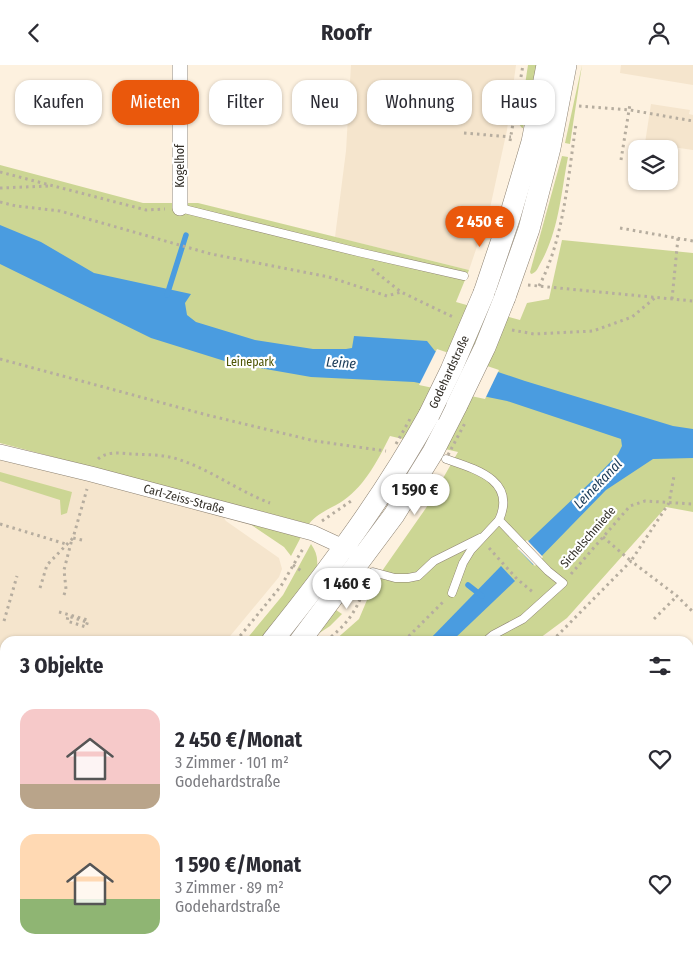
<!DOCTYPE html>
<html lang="de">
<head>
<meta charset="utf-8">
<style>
  body { margin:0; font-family:"Fira Sans Condensed",sans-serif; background:#f7f7f7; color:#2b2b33; height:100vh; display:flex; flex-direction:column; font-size:19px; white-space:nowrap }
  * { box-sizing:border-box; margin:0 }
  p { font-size:16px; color:#7c7c81 }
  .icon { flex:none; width:28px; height:28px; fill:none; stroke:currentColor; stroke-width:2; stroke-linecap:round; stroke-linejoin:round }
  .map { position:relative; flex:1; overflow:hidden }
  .drawer { position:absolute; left:0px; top:571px; width:694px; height:321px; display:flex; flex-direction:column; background:#fff; border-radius:15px 15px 0 0; box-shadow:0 1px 4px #0004 }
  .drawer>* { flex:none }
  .top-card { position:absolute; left:15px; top:15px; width:664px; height:45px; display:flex; gap:10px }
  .fabs { position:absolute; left:628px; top:75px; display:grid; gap:10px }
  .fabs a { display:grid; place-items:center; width:50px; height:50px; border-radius:10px; background:#fff; box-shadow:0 1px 4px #0004; font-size:25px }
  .price { position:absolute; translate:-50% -42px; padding:0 11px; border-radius:18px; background:#fff; color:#222; font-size:16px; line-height:32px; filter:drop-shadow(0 1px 2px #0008) }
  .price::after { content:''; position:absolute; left:50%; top:30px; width:15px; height:11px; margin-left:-8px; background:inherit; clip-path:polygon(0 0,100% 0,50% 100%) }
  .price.on { background:#ea580c; color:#fff }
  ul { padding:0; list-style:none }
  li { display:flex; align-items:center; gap:15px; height:125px; padding:0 20px }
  li span { display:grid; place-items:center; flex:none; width:140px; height:100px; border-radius:15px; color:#555 }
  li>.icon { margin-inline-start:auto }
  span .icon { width:60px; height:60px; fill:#fffc; stroke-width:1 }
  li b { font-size:21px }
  h2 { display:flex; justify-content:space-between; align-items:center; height:60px; padding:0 20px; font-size:21px }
  .chip { padding:0 18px; border-radius:15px; background:#fff; box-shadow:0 1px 4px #0004; font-size:18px; line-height:45px }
  .chip.on { background:#ea580c; color:#fff }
  header { display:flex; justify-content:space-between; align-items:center; height:65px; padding:0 20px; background:#fff; font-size:22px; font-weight:700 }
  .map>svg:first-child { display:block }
  .built { fill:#f5e5cd }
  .green { fill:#ccd694 }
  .water { fill:#4a9ce0 }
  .pier { fill:#fdf1df }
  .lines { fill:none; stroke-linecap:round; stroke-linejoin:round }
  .stream { stroke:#4a9ce0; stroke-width:5.5 }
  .lane-casing { stroke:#8c8171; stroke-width:9 }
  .street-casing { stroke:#8c8171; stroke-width:16 }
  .secondary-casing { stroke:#8c8171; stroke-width:22 }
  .path { stroke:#b6ad9f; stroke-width:3; stroke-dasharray:2.5 4; stroke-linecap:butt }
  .lane { stroke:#fff; stroke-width:8 }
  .street { stroke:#fff; stroke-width:15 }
  .secondary { stroke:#fff; stroke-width:21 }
  .secondary-bridge-casing { stroke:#8c8171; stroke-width:22; stroke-linecap:butt }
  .path-bridge { stroke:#b6ad9f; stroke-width:3; stroke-dasharray:2.5 4; stroke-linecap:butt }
  .secondary-bridge { stroke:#fff; stroke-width:21 }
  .labels { text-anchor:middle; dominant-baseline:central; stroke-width:4.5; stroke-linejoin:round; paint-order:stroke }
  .street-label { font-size:12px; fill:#302c25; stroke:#fff }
  .park-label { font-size:12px; fill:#4e5505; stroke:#fff }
  .water-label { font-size:14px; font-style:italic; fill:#1b3c59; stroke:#fff }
</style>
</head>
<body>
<header><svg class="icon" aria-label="back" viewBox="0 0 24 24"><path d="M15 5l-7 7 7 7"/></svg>Roofr<svg class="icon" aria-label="person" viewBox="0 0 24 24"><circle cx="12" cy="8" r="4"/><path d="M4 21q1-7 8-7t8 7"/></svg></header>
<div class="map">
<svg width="693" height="892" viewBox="0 0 693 892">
  <rect width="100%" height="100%" fill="#fdf1df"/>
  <!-- built -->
  <g class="built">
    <path d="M 351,0 L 516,0 L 507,65 L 490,143 L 469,205 L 335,172 L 346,86 Z"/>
    <path d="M 621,0 L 693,0 L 693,20 L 620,8 Z"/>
    <path d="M 651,39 L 690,45 L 689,49 L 693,50 L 693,85 L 645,78 Z"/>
    <path d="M 0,393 L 223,451 L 226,456 L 279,493 L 282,504 L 279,512 L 226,576 L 5,576 L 5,781 L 0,780 L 4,786 L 5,793 L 0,797 Z"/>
  </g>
  <!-- green -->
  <g class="green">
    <path d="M 528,0 L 537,0 L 523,63 L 522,63 L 519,59 Z"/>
    <path d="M 582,0 L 570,79 L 565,78 Z"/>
    <path d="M 562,91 L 568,92 C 561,128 559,166 540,199 C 538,203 536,208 531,209 L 530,207 Z"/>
    <path d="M 0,100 L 143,138 L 198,138 L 469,205 L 456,237 L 520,255 L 527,238 L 549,234 L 562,175 L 693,188 L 693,447 L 666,442 L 567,553 L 536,576 L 334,576 L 359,554 L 375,516 L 426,443 L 458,387 L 390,371 C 378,395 366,419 344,435 C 333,443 318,447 309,459 L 0,378 Z"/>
    <path d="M 0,407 L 72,427 L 67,448 L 61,450 L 60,435 L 0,416 Z"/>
    <path d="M 250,459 L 301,472 L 291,491 L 284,482 Z"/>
    <path d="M 311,479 C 316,486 318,493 317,501 C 313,518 274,560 262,576 L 245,576 L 283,530 Z"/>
    <path d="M 336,545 L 342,549 L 330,561 L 318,569 Z"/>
    <path d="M 0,731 L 5,732 L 5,792 L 4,786 L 0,781 Z"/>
    <path d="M 5,793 L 5,848 L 0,854 L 0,797 Z"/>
    <path d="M 69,888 L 241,888 L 243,889 L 241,892 L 66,892 Z"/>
    <path d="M 495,888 L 516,888 L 521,892 L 499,892 Z"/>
  </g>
  <!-- water -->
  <g class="water">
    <path d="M 0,160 L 41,177 L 94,208 L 191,229 L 185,238 L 187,250 L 196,257 L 255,275 L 313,284 L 346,284 L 352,283 L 354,271 L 427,276 L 435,286 L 525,316 L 673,361 L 693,364 L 693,393 L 653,394 L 606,425 L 533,500 L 519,485 L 597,411 L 618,389 L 622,381 L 621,374 L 507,336 L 414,317 L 311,312 L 231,298 L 151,273 L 0,199 Z"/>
    <path d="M 501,501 L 515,516 L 452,576 L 428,576 Z"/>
    <path d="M 116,888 L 137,888 L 133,892 L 111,892 Z"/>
  </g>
  <!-- pier -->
  <g class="pier">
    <path d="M 437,284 L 499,305 L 485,334 L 419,320 Z"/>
    <path d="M 527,475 L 543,492 L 535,501 L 517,483 Z"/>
  </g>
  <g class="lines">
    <!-- stream -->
    <g class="stream">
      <path d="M 167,230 L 186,170"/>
      <path d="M 468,520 L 482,531"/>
    </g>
    <defs>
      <g id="lane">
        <path d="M 180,143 L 358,187 L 464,211"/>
        <path d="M 446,394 C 475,404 517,415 499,455 L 548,506 L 563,518 L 523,554 L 493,570 L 486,576"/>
        <path d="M 373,507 L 395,513 L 408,513 L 418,511 L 434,496 L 480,473"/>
        <path d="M 452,528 L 463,498 L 471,485 L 499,455"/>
        <path d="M 263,888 L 268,892"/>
        <path d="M 220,892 L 224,888"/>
      </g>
      <g id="street">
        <path d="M 180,0 L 180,143"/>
        <path d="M 0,387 L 91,409 L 313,468 L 352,486"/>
      </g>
      <g id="secondary">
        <path d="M 484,228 L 510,151 L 532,77 L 547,0"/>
        <path d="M 505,232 L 529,164 L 550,83 L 566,0"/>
        <path d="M 272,576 C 330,504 384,431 429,350"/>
        <path d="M 300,576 L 394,450 L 433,387 L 457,340"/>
        <path d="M 7,892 L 11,888"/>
        <path d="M 36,892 L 40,888"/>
      </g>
    </defs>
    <!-- lane casing -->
    <use href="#lane" class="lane-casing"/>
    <!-- street casing -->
    <use href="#street" class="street-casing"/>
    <!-- secondary casing -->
    <use href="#secondary" class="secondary-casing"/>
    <!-- path -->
    <g class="path">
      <path d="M 579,41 L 630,45 L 693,56"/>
      <path d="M 464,68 L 511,72"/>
      <path d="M 510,76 L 523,0"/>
      <path d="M 621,95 L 630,39"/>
      <path d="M 0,107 L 146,145 L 165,144"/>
      <path d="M 0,123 L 49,121"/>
      <path d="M 0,137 L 16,141 L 60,146 L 211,189 L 329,212 L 387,231 L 401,227"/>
      <path d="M 620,163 L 693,176"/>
      <path d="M 372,204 L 401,227 L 453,252"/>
      <path d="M 528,220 L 693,236"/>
      <path d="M 539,221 C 564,174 568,112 576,59"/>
      <path d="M 672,234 L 678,173"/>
      <path d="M 512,265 L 534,269 L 593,266 L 632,252 L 656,232"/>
      <path d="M 0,294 L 207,350 L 315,376 L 386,386"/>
      <path d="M 98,394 C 107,386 120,388 131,389 C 146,390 162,389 177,394 C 210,404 238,426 270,438"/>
      <path d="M 322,456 L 354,434"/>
      <path d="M 0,459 L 66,479"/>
      <path d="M 603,472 L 631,496 L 669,438 L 674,411"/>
      <path d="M 82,475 L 73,473 L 87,424"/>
      <path d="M 489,483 L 517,514 L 534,528"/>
      <path d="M 293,500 L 303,507"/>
      <path d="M 571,509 L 630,441 L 645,436 L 693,439"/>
      <path d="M 40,523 L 47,500 L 73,473"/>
      <path d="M 64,530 L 66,524 L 64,505 L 72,474"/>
      <path d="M 59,547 L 88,555 L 86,562 L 67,556 L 68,551 L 87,557"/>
      <path d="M 654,554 L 677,531"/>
      <path d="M 4,556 L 17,511"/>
      <path d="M 236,576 L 281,521 L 304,482"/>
      <path d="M 326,576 C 344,562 356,548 363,526"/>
      <path d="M 404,576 L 444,536"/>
      <path d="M 552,576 L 631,496 L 677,531 L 693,547"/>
      <path d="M 689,582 L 693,578"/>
      <path d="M 0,599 L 5,601"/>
      <path d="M 689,662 L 693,658"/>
      <path d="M 0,859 L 5,854"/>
      <path d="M 80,892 L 85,888"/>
      <path d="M 166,892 L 171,888"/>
    </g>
    <!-- lane -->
    <use href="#lane" class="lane"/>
    <!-- street -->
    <use href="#street" class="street"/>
    <!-- secondary -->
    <use href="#secondary" class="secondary"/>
    <defs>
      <g id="secondary-bridge">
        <path d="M 457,340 L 485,282 L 505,232"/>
        <path d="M 429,350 L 451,305 L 484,228"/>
      </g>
    </defs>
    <!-- secondary-bridge casing -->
    <use href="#secondary-bridge" class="secondary-bridge-casing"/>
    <!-- path-bridge -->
    <g class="path-bridge">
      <path d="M 396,379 L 410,354"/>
      <path d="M 448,390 L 465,358"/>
    </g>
    <!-- secondary-bridge -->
    <use href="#secondary-bridge" class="secondary-bridge"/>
  </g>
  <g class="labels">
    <!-- street labels -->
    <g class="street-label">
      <text transform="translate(180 101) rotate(-90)">Kogelhof</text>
      <text transform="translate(449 307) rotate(-65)">Godehardstraße</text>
      <text transform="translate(184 434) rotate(15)">Carl-Zeiss-Straße</text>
      <text transform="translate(588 472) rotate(-49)">Sichelschmiede</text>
    </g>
    <!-- park labels -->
    <g class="park-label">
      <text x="250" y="297">Leinepark</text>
    </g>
    <!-- water labels -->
    <g class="water-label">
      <text transform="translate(341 298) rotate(4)">Leine</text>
      <text transform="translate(598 419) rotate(-46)">Leinekanal</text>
    </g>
  </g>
</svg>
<div class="fabs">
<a><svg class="icon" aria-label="layers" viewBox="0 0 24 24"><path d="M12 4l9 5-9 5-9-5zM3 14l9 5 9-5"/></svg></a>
</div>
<b class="price on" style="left:480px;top:183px">2 450 €</b>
<b class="price" style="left:415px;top:451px">1 590 €</b>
<b class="price" style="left:347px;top:545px">1 460 €</b>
<div class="top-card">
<a class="chip">Kaufen</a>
<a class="chip on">Mieten</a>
<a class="chip">Filter</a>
<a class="chip">Neu</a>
<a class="chip">Wohnung</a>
<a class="chip">Haus</a>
</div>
<section class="drawer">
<h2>3 Objekte<svg class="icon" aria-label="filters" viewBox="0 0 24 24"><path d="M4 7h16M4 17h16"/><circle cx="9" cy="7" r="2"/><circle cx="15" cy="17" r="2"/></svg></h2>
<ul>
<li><span style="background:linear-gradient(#f6c9c9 75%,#b9a48a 0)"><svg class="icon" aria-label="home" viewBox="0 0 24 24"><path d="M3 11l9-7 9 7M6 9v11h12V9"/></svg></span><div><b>2 450 €/Monat</b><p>3 Zimmer · 101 m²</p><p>Godehardstraße</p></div><svg class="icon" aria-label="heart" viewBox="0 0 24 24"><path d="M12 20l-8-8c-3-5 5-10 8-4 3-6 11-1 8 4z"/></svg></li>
<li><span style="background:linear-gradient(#ffd9b3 65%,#8fb573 0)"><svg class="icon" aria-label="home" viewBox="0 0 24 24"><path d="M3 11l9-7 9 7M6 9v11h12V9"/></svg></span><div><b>1 590 €/Monat</b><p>3 Zimmer · 89 m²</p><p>Godehardstraße</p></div><svg class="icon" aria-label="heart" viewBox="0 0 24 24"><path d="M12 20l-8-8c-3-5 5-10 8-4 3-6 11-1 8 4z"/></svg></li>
</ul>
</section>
</div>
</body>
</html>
